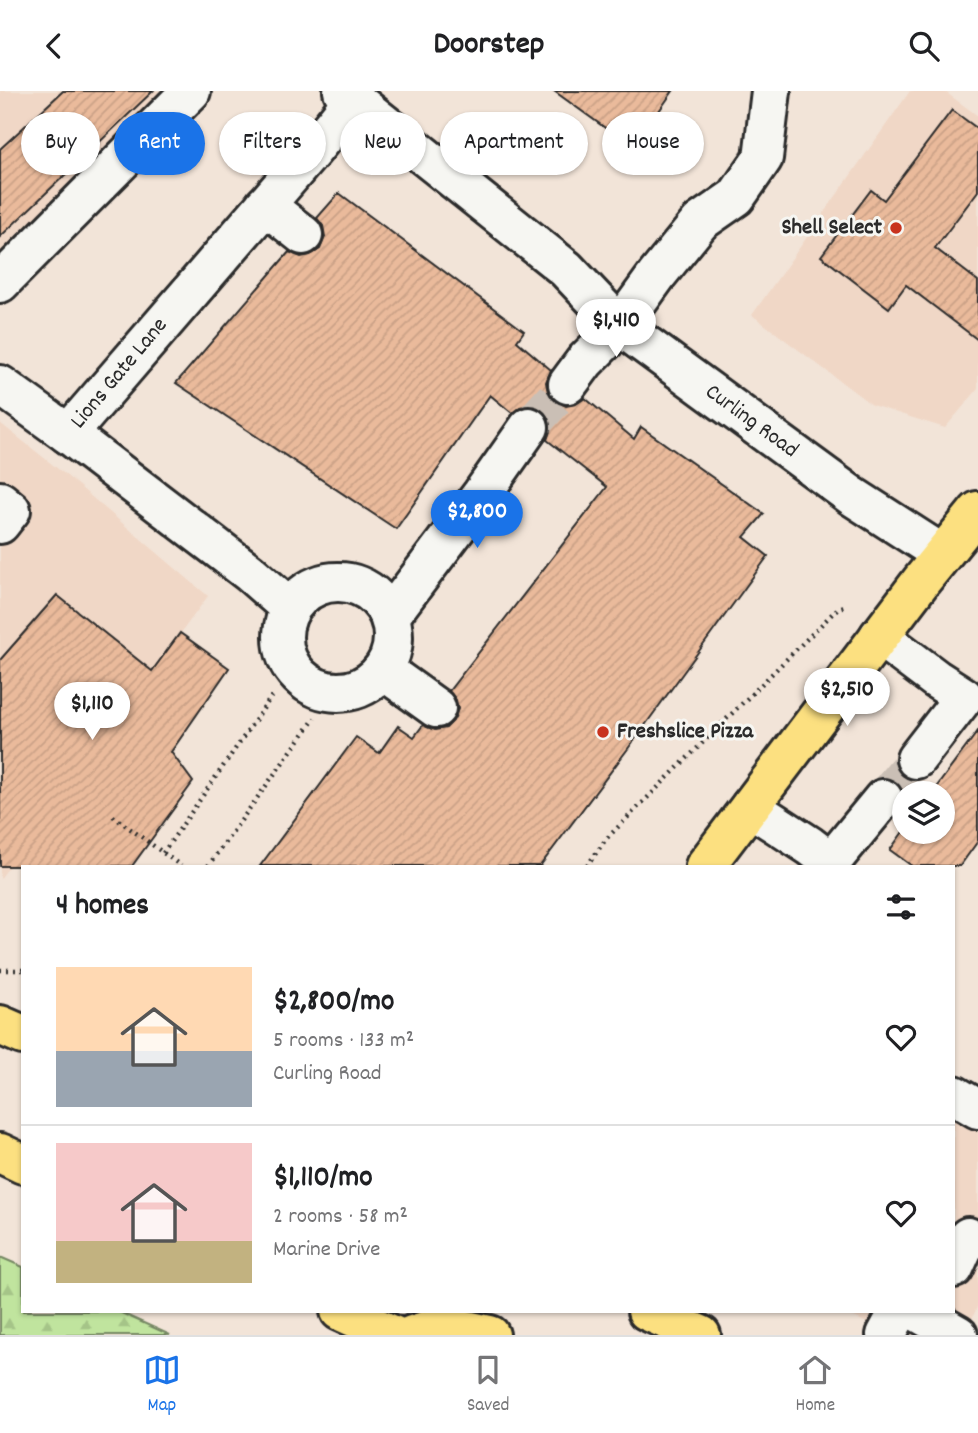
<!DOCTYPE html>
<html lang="en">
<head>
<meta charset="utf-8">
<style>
  body { margin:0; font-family:Dekko,sans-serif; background:#f6f6f6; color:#202124; height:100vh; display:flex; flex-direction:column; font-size:26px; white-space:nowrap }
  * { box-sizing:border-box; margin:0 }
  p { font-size:23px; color:#757577 }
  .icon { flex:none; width:38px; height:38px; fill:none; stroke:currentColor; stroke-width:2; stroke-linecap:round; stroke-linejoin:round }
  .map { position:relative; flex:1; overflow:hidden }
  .sheet { position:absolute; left:21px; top:774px; width:934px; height:448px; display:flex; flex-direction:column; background:#fff; border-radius:0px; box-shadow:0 2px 5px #0004 }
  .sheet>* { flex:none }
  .banner { position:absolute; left:21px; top:21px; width:936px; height:63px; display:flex; gap:14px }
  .buttons { position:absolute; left:892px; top:690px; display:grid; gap:14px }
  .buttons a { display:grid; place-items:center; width:63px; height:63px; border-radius:50%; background:#fff; box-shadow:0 2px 5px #0004; font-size:35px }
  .price { position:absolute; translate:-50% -60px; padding:0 16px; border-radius:24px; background:#fff; color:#222; font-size:23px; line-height:46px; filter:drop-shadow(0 2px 4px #0008) }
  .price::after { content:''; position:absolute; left:50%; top:42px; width:21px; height:16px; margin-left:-10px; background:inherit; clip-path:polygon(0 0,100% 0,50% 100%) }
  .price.current { background:#1a73e8; color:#fff }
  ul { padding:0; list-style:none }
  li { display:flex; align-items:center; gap:21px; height:175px; padding:0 35px }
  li+li { border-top:2px solid #e0e0e0 }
  li span { display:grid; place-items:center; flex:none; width:196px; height:140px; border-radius:0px; color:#555 }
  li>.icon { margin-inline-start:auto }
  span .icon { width:84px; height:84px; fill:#fffc; stroke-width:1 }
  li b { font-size:30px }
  h2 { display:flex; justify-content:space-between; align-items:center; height:84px; padding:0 35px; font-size:30px }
  .pill { padding:0 24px; border-radius:32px; background:#fff; box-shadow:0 2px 5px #0004; font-size:24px; line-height:63px }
  .pill.current { background:#1a73e8; color:#fff }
  header { display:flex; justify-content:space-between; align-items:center; height:91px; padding:0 35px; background:#fff; font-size:32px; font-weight:700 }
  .tabs { display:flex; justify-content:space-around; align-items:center; height:98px; border-top:2px solid #e0e0e0; background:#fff; font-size:19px; color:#757577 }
  .tabs a { display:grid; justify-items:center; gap:4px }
  .tabs .current { color:#1a73e8 }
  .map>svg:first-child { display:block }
  .built { fill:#f0d7c6 }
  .forest { fill:url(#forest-firs); stroke:#768864; stroke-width:2 }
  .building { fill:url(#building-hatch); stroke:#2b2b2b; stroke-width:2 }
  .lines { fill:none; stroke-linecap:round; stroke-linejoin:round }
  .minor-tunnel { stroke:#cabfb5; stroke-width:38; stroke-dasharray:38 19; stroke-linecap:butt }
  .minor-casing { stroke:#2b2b2b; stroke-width:44 }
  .major-casing { stroke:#2b2b2b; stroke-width:44 }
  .path { stroke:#2b2b2b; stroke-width:4.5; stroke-dasharray:2 5; stroke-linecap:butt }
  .minor { stroke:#f6f6f2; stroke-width:38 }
  .major { stroke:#fce080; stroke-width:38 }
  .poi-dot { fill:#c8321e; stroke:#f6f6f2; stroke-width:2.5 }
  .labels { text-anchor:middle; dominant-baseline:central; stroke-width:6; stroke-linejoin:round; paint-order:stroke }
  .poi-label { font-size:23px; font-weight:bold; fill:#2b2b2b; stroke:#f6f6f2; text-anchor:end }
  .street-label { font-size:23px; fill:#2b2b2b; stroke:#f6f6f2 }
</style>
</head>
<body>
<header><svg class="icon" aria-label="back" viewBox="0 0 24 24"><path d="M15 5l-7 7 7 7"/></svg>Doorstep<svg class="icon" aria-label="search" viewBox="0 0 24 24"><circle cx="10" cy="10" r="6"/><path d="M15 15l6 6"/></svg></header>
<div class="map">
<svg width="978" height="1244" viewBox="0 0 978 1244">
  <defs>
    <pattern id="forest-firs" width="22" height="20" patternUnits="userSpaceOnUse" patternTransform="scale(1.75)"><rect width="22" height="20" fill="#c0e49e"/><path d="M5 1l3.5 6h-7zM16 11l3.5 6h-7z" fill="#a5c488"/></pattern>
    <pattern id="building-hatch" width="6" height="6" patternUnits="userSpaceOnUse" patternTransform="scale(1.75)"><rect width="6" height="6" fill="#eaba9b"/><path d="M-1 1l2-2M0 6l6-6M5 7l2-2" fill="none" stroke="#c9a086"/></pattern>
  </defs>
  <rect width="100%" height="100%" fill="#f2e4d8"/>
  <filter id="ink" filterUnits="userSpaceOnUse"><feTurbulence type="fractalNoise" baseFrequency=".0143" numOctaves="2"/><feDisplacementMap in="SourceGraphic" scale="14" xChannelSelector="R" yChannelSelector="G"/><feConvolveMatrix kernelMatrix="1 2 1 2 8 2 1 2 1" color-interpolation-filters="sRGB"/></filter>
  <g filter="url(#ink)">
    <!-- built -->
    <g class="built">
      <path d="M 0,0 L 177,0 L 0,169 Z"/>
      <path d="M 910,0 L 944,0 L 978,25 L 978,298 L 945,337 L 872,314 L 752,224 Z"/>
      <path d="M 0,332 L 67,385 L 208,505 L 0,788 Z"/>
      <path d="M 954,980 L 978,997 L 978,1214 L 965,1244 L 893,1244 L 841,1220 L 954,1220 Z"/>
    </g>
    <!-- forest -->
    <path class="forest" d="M 0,1166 L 23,1176 L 23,1220 L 117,1220 L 170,1244 L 0,1244 Z"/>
    <!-- building -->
    <g class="building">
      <path d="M 63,0 L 153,0 L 0,146 L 0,58 Z"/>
      <path d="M 554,0 L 673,0 L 633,57 Z"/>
      <path d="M 952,19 L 978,38 L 978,100 L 935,157 L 978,190 L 978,249 L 906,194 L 889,217 L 821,165 L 871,99 L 884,109 Z"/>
      <path d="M 339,102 L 524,240 L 517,250 L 551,279 L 546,291 L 548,301 L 555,310 L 566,315 L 576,313 L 585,307 L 634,348 L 641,336 L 764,423 L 744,446 L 768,465 L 627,659 L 540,775 L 260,775 L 356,646 L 379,662 L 398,635 L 414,646 L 423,634 L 435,639 L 446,637 L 453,630 L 458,618 L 456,609 L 449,600 L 607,396 L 547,349 L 551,337 L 549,327 L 542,319 L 530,314 L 520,316 L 512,322 L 490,304 L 396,438 L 176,292 L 289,161 L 301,166 L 310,164 L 320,158 L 325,146 L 323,135 L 317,127 Z"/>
      <path d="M 57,504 L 152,580 L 180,542 L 229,577 L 171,661 L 193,691 L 132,775 L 0,775 L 0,569 Z"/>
      <path d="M 978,640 L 978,750 L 960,775 L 912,775 L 890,759 L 905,738 L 905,740 L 943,740 L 943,702 L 932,702 Z"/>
    </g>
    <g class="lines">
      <!-- minor-tunnel -->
      <g class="minor-tunnel">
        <path d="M 529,336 L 568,293"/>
        <path d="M 883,708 L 916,668"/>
      </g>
      <defs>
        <g id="minor">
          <path d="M 343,0 L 566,178 L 620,235 L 852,405 L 942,463"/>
          <path d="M 265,114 L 303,144"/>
          <path d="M 0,192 L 191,0"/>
          <path d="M 568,293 L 585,270 L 620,235 L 657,184 L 700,131 L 736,106 L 763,67 L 771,0"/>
          <path d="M 0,294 L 68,343"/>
          <path d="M 0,410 L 11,419 L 0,433"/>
          <circle cx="338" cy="546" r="55"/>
          <path d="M 290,517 L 250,482 L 68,343 L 312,60 L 354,8"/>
          <path d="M 390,525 L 482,403 L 529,336"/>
          <path d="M 879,545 L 936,588 L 964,606 L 916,668"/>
          <path d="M 383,579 L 436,617"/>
          <path d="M 750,716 L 810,755 L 831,771 L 883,708"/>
          <path d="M 954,1004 L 978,1018"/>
          <path d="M 954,1177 L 968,1146"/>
          <path d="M 916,1220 L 958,1244"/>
          <path d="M 886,1244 L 899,1220"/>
        </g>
        <g id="major">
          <path d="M 705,775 L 922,489 L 978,420"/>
          <path d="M 0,934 L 23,944"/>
          <path d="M 0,1062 L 23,1073"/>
          <path d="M 340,1220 L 393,1244"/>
          <path d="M 647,1220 L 701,1244"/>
          <path d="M 412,1244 L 443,1234 L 490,1244"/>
        </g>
      </defs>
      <!-- minor casing -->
      <use href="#minor" class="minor-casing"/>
      <!-- major casing -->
      <use href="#major" class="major-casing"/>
      <!-- path -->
      <g class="path">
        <path d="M 113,725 L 181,775"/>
        <path d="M 163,762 L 274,602"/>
        <path d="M 208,775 L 315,627"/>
        <path d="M 587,775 L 606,748 L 838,517 L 845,515"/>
        <path d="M 0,879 L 23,879"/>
      </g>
      <!-- minor -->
      <use href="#minor" class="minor"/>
      <!-- major -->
      <use href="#major" class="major"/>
    </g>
  </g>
  <!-- markers -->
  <g class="poi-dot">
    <circle cx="896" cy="137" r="7"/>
    <circle cx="603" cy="641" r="7"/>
  </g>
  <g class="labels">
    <!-- poi labels -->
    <g class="poi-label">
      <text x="882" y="137">Shell Select</text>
      <text x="617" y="641" text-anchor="start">Freshslice Pizza</text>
    </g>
    <!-- street labels -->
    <g class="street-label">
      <text transform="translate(120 283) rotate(-50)">Lions Gate Lane</text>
      <text transform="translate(751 331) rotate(36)">Curling Road</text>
    </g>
  </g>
</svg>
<div class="buttons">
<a><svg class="icon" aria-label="layers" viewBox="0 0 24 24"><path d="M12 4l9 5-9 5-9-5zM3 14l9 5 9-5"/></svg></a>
</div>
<b class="price" style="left:616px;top:268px">$1,410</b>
<b class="price current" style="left:477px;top:459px">$2,800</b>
<b class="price" style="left:847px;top:637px">$2,510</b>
<b class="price" style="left:92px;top:651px">$1,110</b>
<div class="banner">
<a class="pill">Buy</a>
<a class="pill current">Rent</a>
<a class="pill">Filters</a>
<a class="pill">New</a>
<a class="pill">Apartment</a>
<a class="pill">House</a>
</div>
<section class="sheet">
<h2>4 homes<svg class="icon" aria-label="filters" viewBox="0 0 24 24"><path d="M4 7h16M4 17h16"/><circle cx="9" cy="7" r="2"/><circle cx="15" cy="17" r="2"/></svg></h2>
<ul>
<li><span style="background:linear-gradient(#ffd9b3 60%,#9aa5b1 0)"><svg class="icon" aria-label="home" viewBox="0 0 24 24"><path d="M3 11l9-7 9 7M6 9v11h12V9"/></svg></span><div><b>$2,800/mo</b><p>5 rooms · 133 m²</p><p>Curling Road</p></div><svg class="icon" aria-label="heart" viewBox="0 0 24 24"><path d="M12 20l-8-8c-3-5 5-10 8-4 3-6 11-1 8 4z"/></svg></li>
<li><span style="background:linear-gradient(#f6c9c9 70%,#c2b280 0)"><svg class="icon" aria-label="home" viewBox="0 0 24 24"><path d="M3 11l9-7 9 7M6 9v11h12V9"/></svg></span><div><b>$1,110/mo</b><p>2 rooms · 58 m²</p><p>Marine Drive</p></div><svg class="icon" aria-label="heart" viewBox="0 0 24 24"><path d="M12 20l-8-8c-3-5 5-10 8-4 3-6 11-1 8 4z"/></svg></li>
</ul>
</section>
</div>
<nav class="tabs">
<a class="current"><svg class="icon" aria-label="map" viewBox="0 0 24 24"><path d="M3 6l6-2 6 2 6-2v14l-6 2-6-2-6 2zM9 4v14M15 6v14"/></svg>Map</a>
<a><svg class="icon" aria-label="saved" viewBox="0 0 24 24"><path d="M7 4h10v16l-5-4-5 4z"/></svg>Saved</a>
<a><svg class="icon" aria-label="home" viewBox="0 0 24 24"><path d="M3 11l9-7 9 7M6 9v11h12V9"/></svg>Home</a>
</nav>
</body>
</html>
